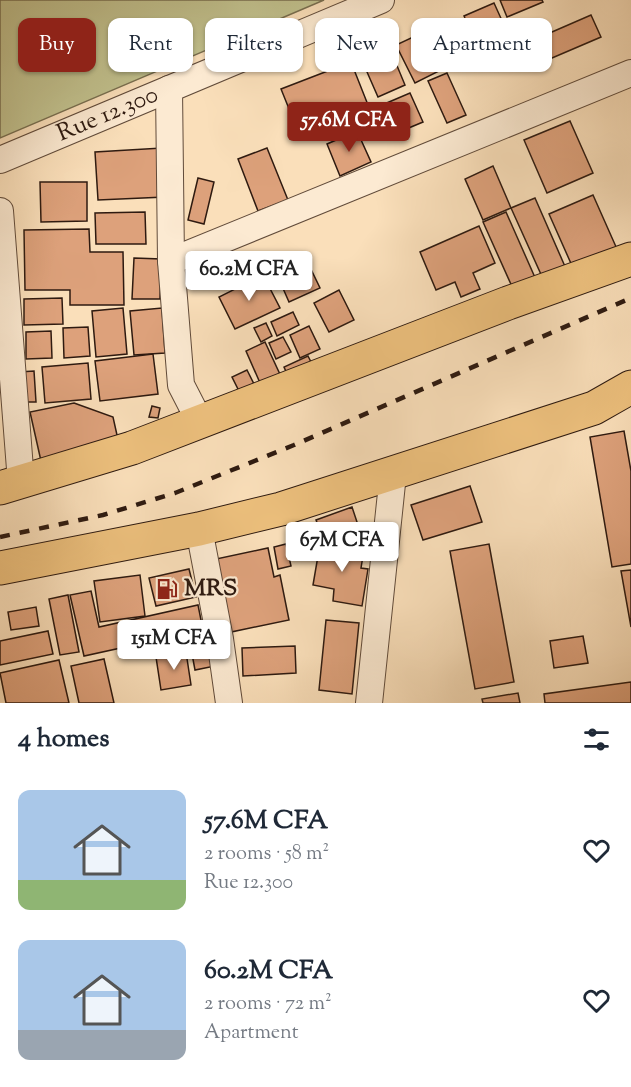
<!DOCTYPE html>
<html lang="en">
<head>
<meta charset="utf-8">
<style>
  body { margin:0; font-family:"Sorts Mill Goudy",serif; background:#f6f6f7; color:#1f2937; height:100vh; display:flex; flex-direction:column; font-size:22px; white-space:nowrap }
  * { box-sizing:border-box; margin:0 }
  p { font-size:20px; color:#747a83 }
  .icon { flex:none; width:33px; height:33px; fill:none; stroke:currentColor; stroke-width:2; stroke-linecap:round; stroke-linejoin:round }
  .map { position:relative; height:703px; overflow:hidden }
  .sheet { display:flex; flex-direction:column; background:#fff; flex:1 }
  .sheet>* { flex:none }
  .top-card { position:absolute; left:18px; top:18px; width:596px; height:54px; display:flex; gap:12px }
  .price { position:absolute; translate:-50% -51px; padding:0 14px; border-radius:6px; background:#fff; color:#222; font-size:20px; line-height:39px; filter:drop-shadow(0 2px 3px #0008) }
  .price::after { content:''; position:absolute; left:50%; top:36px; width:18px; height:14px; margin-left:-9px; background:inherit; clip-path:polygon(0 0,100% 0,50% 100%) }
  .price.on { background:#8f2418; color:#fff }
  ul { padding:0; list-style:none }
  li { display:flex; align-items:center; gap:18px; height:150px; padding:0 18px }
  li span { display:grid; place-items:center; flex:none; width:168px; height:120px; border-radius:12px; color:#555 }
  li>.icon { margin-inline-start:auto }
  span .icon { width:72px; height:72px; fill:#fffc; stroke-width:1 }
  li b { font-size:26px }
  h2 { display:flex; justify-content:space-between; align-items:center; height:72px; padding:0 18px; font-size:26px }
  .chip { padding:0 21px; border-radius:12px; background:#fff; box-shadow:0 2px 4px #0004; font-size:21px; line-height:54px }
  .chip.on { background:#8f2418; color:#fff }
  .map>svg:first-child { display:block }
  .grass { fill:#c1c18e; stroke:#786e4f; stroke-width:1.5 }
  .building { fill:#dda17b; stroke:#2e1a10; stroke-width:1.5 }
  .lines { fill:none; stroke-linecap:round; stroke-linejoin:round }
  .minor-casing { stroke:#614b3a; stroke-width:28 }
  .major-casing { stroke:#2e1a10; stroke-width:35 }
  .minor { stroke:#fcead2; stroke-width:26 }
  .major { stroke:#edc07d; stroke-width:33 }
  .rail { stroke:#2e1a10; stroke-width:4.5; stroke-dasharray:10 10; stroke-linecap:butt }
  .labels { text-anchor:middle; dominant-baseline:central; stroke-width:4.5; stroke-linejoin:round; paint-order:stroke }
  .street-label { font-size:24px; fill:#2e1a10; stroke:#fcead2 }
  .poi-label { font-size:24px; font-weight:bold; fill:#2e1a10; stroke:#fcead2; text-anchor:start }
</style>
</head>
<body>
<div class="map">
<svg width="631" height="703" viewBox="0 0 631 703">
  <rect width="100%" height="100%" fill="#fadfba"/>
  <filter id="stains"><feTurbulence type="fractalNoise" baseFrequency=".00333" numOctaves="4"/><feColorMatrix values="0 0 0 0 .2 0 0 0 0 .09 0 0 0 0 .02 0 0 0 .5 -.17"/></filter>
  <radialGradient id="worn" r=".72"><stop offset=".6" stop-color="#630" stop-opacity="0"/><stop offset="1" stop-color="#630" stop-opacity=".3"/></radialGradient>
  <!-- grass -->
  <path class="grass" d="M 0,0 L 324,0 L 0,138 Z"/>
  <!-- building -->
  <g class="building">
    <path d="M 500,0 L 542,0 L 543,2 L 507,17 Z"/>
    <path d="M 494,3 L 514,47 L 483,60 L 464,16 Z"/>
    <path d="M 591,15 L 601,37 L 538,64 L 529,42 Z"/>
    <path d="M 426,31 L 445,68 L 415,83 L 396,45 Z"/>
    <path d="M 388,44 L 405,85 L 378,97 L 360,56 Z"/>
    <path d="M 351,62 L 370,110 L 300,136 L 281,89 Z"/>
    <path d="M 447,73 L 466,115 L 447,123 L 428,81 Z"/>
    <path d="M 410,93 L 423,122 L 387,137 L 375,108 Z"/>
    <path d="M 570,121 L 593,173 L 547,193 L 524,140 Z"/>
    <path d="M 357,131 L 371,162 L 340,176 L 327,144 Z"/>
    <path d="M 162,148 L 165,197 L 98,200 L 95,152 Z"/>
    <path d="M 267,148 L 288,200 L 258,211 L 238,159 Z"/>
    <path d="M 493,166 L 511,208 L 483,220 L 465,179 Z"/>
    <path d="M 198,178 L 214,182 L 204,224 L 188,220 Z"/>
    <path d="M 40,182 L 87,182 L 87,221 L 41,222 Z"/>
    <path d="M 593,195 L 617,249 L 573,268 L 549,214 Z"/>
    <path d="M 535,198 L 567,271 L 544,281 L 511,208 Z"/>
    <path d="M 145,212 L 146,244 L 96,244 L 95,213 Z"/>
    <path d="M 506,212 L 537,282 L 514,291 L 483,222 Z"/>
    <path d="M 479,226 L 495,263 L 473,273 L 480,289 L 461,297 L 455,282 L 436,290 L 420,252 Z"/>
    <path d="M 89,229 L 90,252 L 123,252 L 124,305 L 70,305 L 70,290 L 25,290 L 24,230 Z"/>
    <path d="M 305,257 L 320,288 L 289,302 L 275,270 Z"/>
    <path d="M 134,258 L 161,259 L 160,299 L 132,299 Z"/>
    <path d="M 263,275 L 280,308 L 235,329 L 219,297 Z"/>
    <path d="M 339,290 L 354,320 L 329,332 L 314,303 Z"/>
    <path d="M 62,298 L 63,324 L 24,325 L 24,299 Z"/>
    <path d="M 123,308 L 127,354 L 96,357 L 92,311 Z"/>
    <path d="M 162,308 L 165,353 L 134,355 L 130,311 Z"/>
    <path d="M 293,312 L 299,325 L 277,336 L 271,322 Z"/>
    <path d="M 266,323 L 272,336 L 261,342 L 254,328 Z"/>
    <path d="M 309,326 L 320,349 L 300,358 L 290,335 Z"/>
    <path d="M 88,327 L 90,356 L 64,358 L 63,328 Z"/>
    <path d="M 51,331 L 52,358 L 26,359 L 26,332 Z"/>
    <path d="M 283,337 L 291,352 L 276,359 L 269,343 Z"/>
    <path d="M 265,342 L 284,383 L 264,392 L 246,351 Z"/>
    <path d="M 153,354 L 158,394 L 100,401 L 95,361 Z"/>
    <path d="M 308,356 L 317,374 L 292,385 L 284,367 Z"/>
    <path d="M 88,363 L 91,399 L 45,403 L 42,367 Z"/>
    <path d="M 247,370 L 261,398 L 246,405 L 232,377 Z"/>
    <path d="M 34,371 L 36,402 L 21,402 L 19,372 Z"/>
    <path d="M 74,403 L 113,417 L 119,444 L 41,461 L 30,412 Z"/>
    <path d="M 152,406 L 160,408 L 158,418 L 149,417 Z"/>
    <path d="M 624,431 L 631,471 L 631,564 L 612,567 L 590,437 Z"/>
    <path d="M 470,486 L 482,522 L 423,540 L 411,505 Z"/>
    <path d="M 352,507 L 358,525 L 323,538 L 316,520 Z"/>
    <path d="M 306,529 L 311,548 L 295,552 L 290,533 Z"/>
    <path d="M 286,544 L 291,566 L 278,569 L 274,547 Z"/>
    <path d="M 320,544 L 364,550 L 361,568 L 368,569 L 362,606 L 333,601 L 334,589 L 313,585 Z"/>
    <path d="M 489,544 L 514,682 L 475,689 L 450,551 Z"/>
    <path d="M 268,548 L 274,577 L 280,575 L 289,620 L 231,632 L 216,559 Z"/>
    <path d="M 189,569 L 196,597 L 156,606 L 149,578 Z"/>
    <path d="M 631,570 L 631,627 L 621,571 Z"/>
    <path d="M 140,575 L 145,616 L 100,622 L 94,581 Z"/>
    <path d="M 91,591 L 99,627 L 198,605 L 203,630 L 84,656 L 70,595 Z"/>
    <path d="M 68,595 L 79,652 L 60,655 L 49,599 Z"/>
    <path d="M 36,607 L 39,626 L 11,630 L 8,612 Z"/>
    <path d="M 326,620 L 359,623 L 352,694 L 319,690 Z"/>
    <path d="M 48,631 L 53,654 L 0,665 L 0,641 Z"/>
    <path d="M 209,635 L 215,666 L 195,670 L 189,638 Z"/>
    <path d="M 583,636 L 588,663 L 554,668 L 550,641 Z"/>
    <path d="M 295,646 L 296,673 L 243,676 L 242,648 Z"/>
    <path d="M 186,652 L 191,685 L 161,690 L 156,657 Z"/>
    <path d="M 104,659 L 114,703 L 79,703 L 71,666 Z"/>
    <path d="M 59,660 L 69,703 L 6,703 L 0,673 Z"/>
    <path d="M 631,682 L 631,703 L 545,703 L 544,694 Z"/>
    <path d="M 518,693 L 520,703 L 483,703 L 482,699 Z"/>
  </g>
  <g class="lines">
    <defs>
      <g id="minor">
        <path d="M 169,89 L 171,261 L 181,385 L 200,422"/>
        <path id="s1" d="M 0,160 L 381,0"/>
        <path d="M 0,211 L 21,482"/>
        <path d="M 171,261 L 631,73"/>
        <path d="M 199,529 L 220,639 L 229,703"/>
        <path d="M 369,703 L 393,474"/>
      </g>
      <g id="major">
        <path d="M 0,488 L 132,448 L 508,303 L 631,259"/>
        <path d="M 0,568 L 199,529 L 281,509 L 594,408 L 631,387"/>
      </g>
    </defs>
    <!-- minor casing -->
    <use href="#minor" class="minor-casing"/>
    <!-- major casing -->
    <use href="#major" class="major-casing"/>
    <!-- minor -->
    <use href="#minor" class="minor"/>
    <!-- major -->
    <use href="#major" class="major"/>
    <!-- rail -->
    <path class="rail" d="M 0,537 L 103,515 L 175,493 L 294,445 L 631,298"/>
  </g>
  <!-- icons -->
  <defs>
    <symbol id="fuel-bare" viewBox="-9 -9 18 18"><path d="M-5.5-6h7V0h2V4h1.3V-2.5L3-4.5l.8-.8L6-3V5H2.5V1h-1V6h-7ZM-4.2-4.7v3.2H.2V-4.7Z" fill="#8f2418" stroke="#fcead2" stroke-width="2.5" paint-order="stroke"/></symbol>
  </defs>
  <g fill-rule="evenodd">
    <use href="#fuel-bare" x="152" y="574" width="30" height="30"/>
  </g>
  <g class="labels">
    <!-- street labels -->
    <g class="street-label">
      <text stroke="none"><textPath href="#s1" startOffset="117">Rue 12.300</textPath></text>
    </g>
    <!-- poi labels -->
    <g class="poi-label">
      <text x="184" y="589">MRS</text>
    </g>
  </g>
  <rect width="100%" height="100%" filter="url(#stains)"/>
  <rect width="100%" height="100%" fill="url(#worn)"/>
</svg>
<b class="price on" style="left:349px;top:153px">57.6M CFA</b>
<b class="price" style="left:249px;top:302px">60.2M CFA</b>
<b class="price" style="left:342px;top:573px">67M CFA</b>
<b class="price" style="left:174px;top:671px">151M CFA</b>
<div class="top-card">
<a class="chip on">Buy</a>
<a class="chip">Rent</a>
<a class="chip">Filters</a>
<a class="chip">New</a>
<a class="chip">Apartment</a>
</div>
</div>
<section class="sheet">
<h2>4 homes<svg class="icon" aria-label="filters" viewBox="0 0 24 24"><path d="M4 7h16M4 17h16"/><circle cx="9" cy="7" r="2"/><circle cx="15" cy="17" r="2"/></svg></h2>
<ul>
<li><span style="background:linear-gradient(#a9c7e8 75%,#8fb573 0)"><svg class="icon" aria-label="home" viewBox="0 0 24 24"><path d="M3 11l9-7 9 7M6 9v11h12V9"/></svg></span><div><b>57.6M CFA</b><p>2 rooms · 58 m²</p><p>Rue 12.300</p></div><svg class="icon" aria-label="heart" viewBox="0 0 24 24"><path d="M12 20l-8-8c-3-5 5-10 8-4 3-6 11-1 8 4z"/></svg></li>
<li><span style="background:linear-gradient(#a9c7e8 75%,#9aa5b1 0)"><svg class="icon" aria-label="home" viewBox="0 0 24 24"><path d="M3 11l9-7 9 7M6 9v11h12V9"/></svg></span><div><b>60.2M CFA</b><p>2 rooms · 72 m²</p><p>Apartment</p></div><svg class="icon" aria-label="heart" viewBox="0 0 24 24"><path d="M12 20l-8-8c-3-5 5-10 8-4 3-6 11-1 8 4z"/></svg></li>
</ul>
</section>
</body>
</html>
